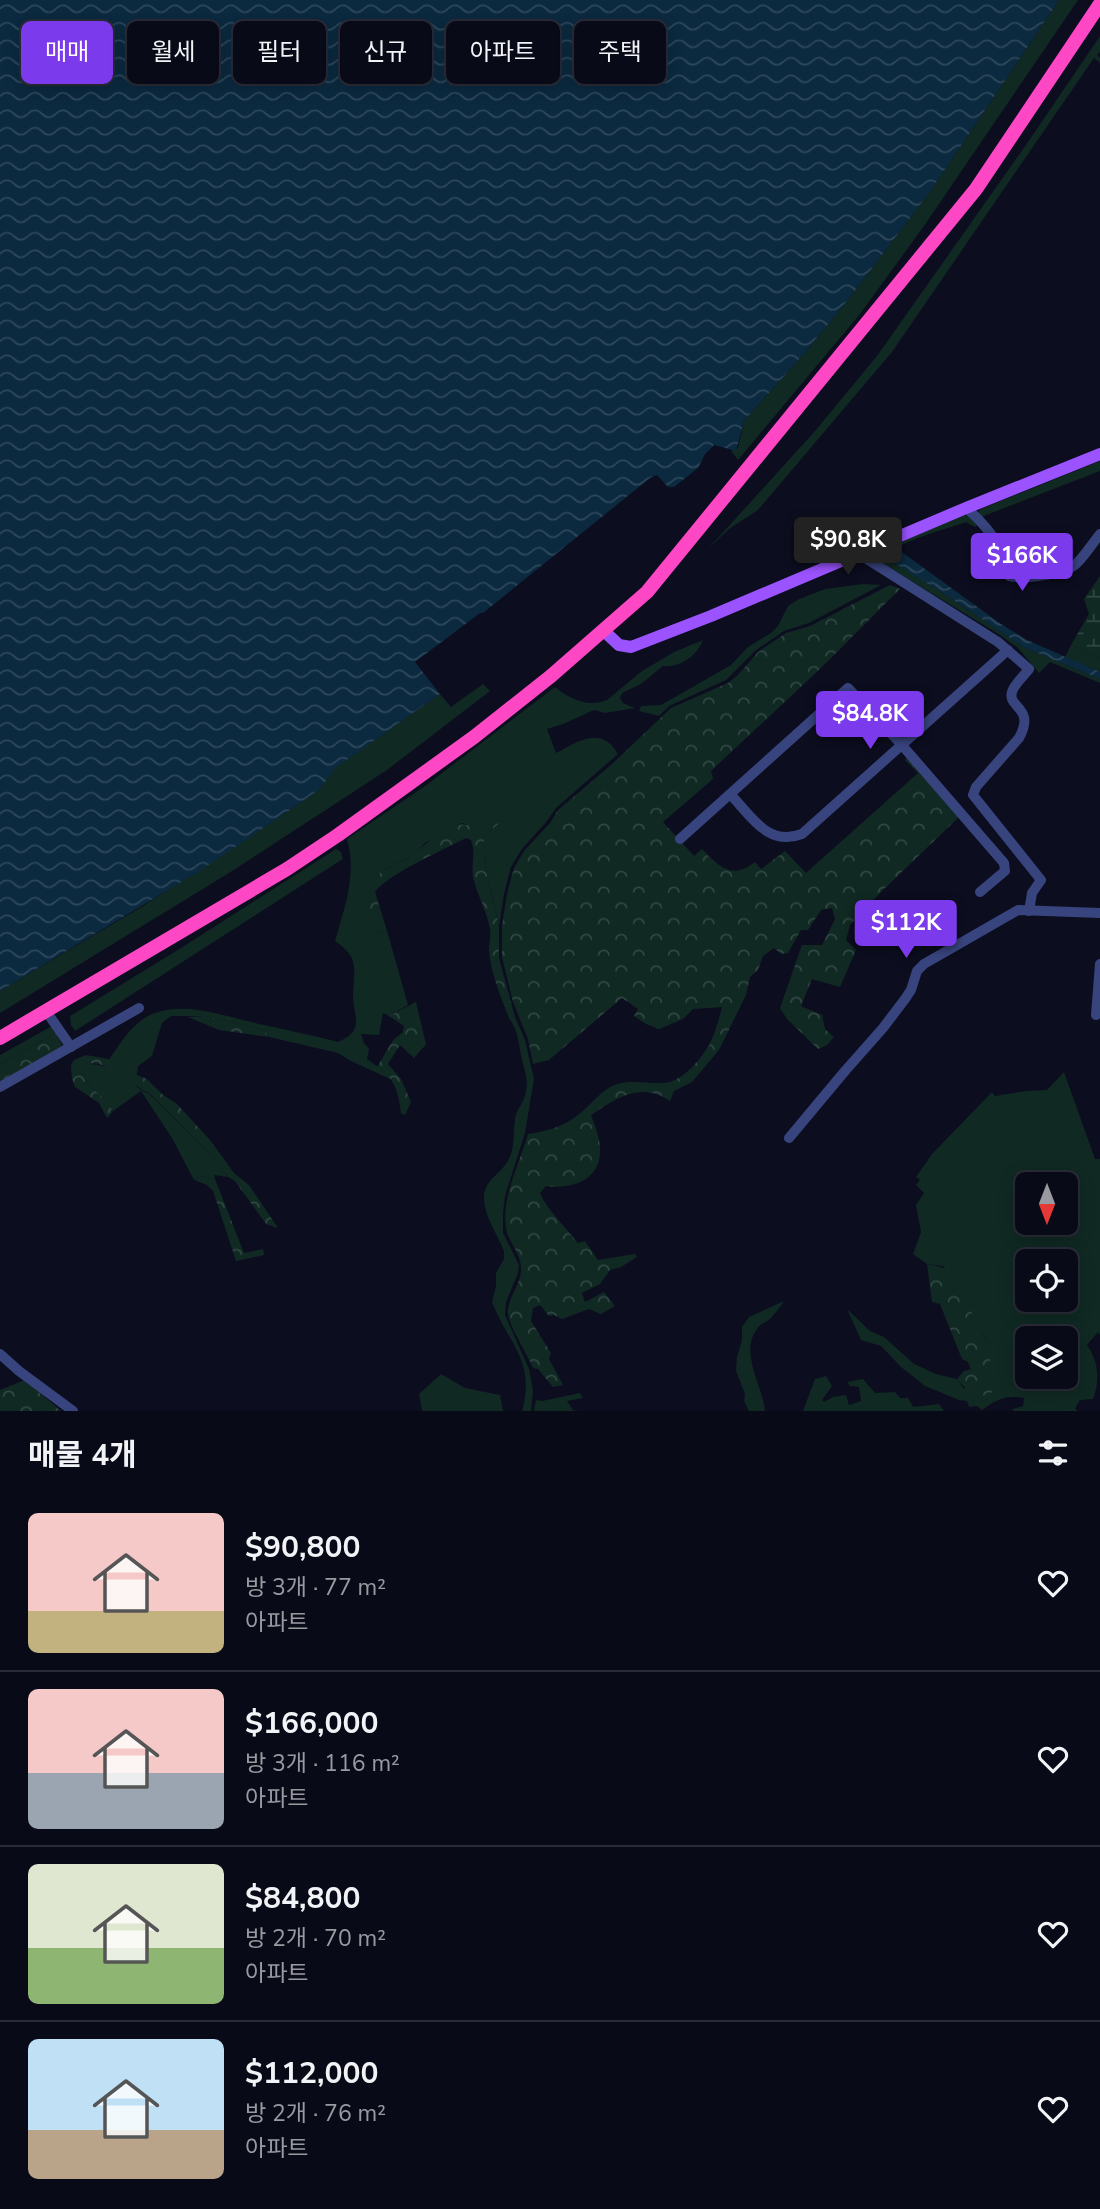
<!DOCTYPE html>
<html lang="ko">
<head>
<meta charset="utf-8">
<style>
  body { margin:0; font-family:"Nunito Sans","Noto Sans KR",sans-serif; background:#121320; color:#f1f3f6; height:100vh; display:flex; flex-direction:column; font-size:26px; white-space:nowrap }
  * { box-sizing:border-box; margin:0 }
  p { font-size:23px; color:#999aa1 }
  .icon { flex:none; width:38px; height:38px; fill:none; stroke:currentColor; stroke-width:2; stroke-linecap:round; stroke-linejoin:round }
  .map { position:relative; height:1411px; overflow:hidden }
  .details { display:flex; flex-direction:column; background:#090a17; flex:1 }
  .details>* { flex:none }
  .hud { position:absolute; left:21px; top:21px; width:700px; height:63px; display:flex; gap:14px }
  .needle { width:46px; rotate:180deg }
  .tools { position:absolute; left:1015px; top:1172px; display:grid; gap:14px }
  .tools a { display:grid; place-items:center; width:63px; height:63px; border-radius:10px; background:#090a17; box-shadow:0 4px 18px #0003,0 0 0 2px #292b36; font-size:35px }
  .price { position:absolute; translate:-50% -60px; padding:0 16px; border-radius:7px; background:#7c3aed; color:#fff; font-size:23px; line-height:46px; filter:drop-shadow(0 2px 4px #0008) }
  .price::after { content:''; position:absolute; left:50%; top:42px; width:21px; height:16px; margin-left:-10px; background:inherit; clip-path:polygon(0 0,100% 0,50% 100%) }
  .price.current { background:#222; color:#fff }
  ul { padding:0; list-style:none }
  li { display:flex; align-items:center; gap:21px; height:175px; padding:0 28px }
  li+li { border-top:2px solid #292b36 }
  li span { display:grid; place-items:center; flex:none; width:196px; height:140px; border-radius:10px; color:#555 }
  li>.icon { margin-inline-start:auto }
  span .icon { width:84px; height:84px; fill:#fffc; stroke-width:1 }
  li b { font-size:30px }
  h2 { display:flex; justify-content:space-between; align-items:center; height:84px; padding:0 28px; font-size:30px }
  .tag { padding:0 24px; border-radius:10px; background:#090a17; box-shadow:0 4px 18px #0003,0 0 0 2px #292b36; font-size:24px; line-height:63px }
  .tag.current { background:#7c3aed; color:#fff }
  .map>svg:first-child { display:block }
  .green { fill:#102923; fill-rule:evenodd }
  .forest { fill:url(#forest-crowns) }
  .wetland { fill:url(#wetland-marsh) }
  .water { fill:url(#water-waves) }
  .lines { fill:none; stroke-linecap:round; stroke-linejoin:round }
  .minor { stroke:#38447e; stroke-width:10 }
  .major { stroke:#9a53fe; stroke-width:12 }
  .highway { stroke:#fe47c4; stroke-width:14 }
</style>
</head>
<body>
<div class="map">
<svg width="1100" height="1411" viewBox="0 0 1100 1411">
  <defs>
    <pattern id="forest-crowns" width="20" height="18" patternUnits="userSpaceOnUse" patternTransform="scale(1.75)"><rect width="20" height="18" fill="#102923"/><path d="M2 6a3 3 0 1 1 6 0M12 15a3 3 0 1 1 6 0" fill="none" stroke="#314744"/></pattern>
    <pattern id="wetland-marsh" width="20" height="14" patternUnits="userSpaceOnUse" patternTransform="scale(1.75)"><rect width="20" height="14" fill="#102923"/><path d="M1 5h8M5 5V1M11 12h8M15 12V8" fill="none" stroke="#314744"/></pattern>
    <pattern id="water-waves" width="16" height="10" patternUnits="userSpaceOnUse" patternTransform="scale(1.75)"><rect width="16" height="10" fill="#0b293f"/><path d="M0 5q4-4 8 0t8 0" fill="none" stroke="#2d475c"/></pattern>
  </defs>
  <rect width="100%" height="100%" fill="#0c0d1f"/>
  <!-- green -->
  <g class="green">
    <path d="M 1059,0 L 1078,0 L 924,226 L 860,314 L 738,460 L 731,451 L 738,448 L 744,421 L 802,356 L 848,300 L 932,189 Z"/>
    <path d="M 1100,36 L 1100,52 L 1097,55 L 1100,58 L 1100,63 L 1094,58 L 892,352 L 758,510 L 729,529 L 707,550 L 815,431 L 877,356 L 1028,142 Z"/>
    <path d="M 1100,461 L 1100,471 L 981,517 L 978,512 L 981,509 Z"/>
    <path d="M 964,515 L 971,517 L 978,525 L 975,527 L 966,522 C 941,531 909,538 887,554 L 887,557 L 949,597 L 1023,647 L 1100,679 L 1100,683 L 1050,662 L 1039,673 L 1018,648 L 997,633 L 883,564 L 880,555 L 882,550 Z"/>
    <path d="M 863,584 L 881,585 L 809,623 L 784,631 L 756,650 L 726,680 L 669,706 L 659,716 L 639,711 L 641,706 L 661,705 L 731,665 L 748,647 L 771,633 L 778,626 L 788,606 L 799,599 L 825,589 Z"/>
    <path d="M 703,640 C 698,655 680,668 663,666 L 641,684 L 622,693 L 620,698 L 623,703 L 635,708 L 605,713 L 594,710 L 563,724 L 547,729 L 556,753 C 578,741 602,725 618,754 L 556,808 L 547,821 L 522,849 L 511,867 L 504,894 L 499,926 L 486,870 L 484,836 L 501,822 L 477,828 L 462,823 L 425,843 L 415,854 L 384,870 L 375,878 L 375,930 L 388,934 L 408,1005 L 389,1016 L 383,1013 L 379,1035 L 361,1034 L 364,1043 L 369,1049 L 367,1059 L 385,1072 L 392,1080 L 351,1061 L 338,1053 L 269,1037 L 264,1030 L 205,1016 L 171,1016 L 162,1023 L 152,1056 L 138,1066 L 137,1075 L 119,1061 L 109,1060 C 121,1042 135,1018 158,1012 C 189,1002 228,1017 259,1024 C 286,1030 312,1035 338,1042 C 366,1030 353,1018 353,995 C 354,968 360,958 335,941 C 345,906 357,875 347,839 L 425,786 L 555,687 C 570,699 588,708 607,700 L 642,671 L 674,652 Z"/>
    <path d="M 1071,645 L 1100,658 L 1100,672 L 1065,657 Z"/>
    <path d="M 483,684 L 490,691 L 387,770 L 229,873 L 0,1013 L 0,991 L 143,906 L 293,808 L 320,789 L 334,768 L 440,694 L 451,707 Z"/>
    <path d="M 336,849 L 341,852 L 343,859 L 75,1031 L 71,1025 L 70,1016 L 181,948 Z"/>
    <path d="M 515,1017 L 525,1040 L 534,1079 L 525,1133 L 505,1196 L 503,1213 L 503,1233 L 519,1265 L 518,1273 L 506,1302 L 505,1315 L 529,1369 L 533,1391 L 531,1411 L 522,1411 C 536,1360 508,1344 492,1302 L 496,1286 L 496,1273 L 504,1259 L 504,1251 C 497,1234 483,1214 484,1196 C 485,1180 500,1174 508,1161 C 515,1149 513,1133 515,1119 C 516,1110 523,1104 525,1095 C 529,1080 525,1073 522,1059 C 518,1043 519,1032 509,1018 Z"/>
    <path d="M 52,1026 L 56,1033 L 0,1064 L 0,1055 Z"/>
    <path d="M 87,1064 C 100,1064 114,1068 125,1076 C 134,1083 138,1090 148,1093 L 210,1154 L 228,1177 L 214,1175 L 215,1179 L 201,1176 L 194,1180 L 172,1138 L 141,1091 L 113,1111 C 105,1095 88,1089 81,1073 L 83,1066 Z"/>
    <path d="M 1064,1072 L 1095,1159 L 1100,1159 L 1100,1335 L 1098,1332 L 1087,1345 C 1099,1362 1100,1381 1093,1399 L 1080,1400 L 1075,1409 L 1078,1411 L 1013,1411 L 1013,1409 L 1023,1406 L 1024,1398 C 1007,1395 997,1399 982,1410 L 977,1406 L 969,1407 L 967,1401 L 959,1400 L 925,1386 L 901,1367 L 881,1346 L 861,1340 L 847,1309 L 870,1331 L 884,1337 L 914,1364 L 936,1374 L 957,1379 L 964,1389 L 990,1359 L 987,1340 L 979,1330 L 943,1266 L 927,1264 L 913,1254 L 921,1232 L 916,1205 L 924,1193 L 916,1185 L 920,1180 L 916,1177 L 932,1154 L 992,1092 L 995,1096 L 1026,1091 L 1047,1090 ZM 1027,1185 L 1066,1185 L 1066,1223 L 1027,1223 ZM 1027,1262 L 1066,1262 L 1066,1300 L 1027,1300 ZM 1027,1339 L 1066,1339 L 1066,1377 L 1027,1377 Z"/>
    <path d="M 784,1301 C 780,1307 775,1314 770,1319 C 766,1322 760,1324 757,1329 C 739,1353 763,1386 765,1411 L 749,1411 L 744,1401 L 745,1394 L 736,1371 L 737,1357 L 742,1340 L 742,1327 L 749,1317 Z"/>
    <path d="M 441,1374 L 465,1388 L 500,1395 L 503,1411 L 422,1411 L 419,1394 Z"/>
    <path d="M 826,1376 L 832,1386 L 822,1400 L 824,1402 L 833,1397 L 846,1395 L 849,1405 L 861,1401 L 859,1387 L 850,1386 L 847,1382 L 863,1379 L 875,1393 L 895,1392 L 900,1398 L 908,1398 L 913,1407 L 939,1404 L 944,1411 L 803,1411 L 815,1379 Z"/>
    <path d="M 580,1393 L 583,1398 L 567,1401 L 573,1410 L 578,1411 L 534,1411 L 536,1400 L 542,1401 Z"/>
  </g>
  <!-- forest -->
  <g class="forest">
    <path d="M 890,585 L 900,589 L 822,667 L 711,771 L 713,779 L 663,822 L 694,856 L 702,849 C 719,867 732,880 755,862 L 761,869 L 785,851 L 806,873 L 918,773 L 905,760 L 909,755 L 960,816 L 883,890 L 850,925 L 846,940 L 856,950 L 840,987 L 812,979 L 801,1006 L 822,1015 L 825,1029 L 834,1037 L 827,1045 L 818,1049 L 787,1019 L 780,1008 L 802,945 L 822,945 L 835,919 L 832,908 L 821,910 L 808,930 L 801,930 L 788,953 L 781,954 L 774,948 L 763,956 L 758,970 L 750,977 L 746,995 L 719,1050 L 692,1082 L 674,1091 L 670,1101 C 641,1081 616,1098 591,1115 C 595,1126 601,1140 600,1152 C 599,1182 570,1189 546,1186 L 540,1193 C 546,1208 567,1229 578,1243 L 585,1241 L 598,1260 L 635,1254 L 637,1257 L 621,1267 L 610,1270 L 600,1284 L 582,1293 L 585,1302 L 604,1292 L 615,1306 L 601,1314 L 589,1309 L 562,1319 L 554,1315 L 549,1316 L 540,1305 L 533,1308 L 531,1321 L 551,1353 L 549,1359 L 563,1385 L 553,1387 L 538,1369 L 533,1368 C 527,1352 506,1323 508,1309 C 510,1295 522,1282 521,1268 C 521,1253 508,1242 506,1228 C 501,1197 520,1163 528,1134 C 547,1131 563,1127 578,1115 C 589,1107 598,1094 610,1087 C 627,1078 646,1084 663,1083 C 682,1083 702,1058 710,1043 C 716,1031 719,1019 722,1007 L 693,1009 L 683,1019 L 659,1029 L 646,1024 L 634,1016 L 638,1009 L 622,998 L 549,1060 L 533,1064 L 528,1039 L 513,1002 L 502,957 L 502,926 L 507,894 L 514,868 L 524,851 L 550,823 L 558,810 L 611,765 L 671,708 L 728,683 L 738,675 L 758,652 L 786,633 L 810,626 Z"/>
    <path d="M 498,815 L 501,822 L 484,836 L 486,870 L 499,926 L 499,958 L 515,1017 L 509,1018 C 501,997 491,974 489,951 C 489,944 491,936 490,929 C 487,911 477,895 473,877 C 471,864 476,853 471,840 L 466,838 C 445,849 386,875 375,892 L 388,934 L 375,930 C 371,917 364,900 369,887 C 377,867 401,865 416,852 C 427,844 438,831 451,826 C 461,823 468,825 477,827 Z"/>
    <path d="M 416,1002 L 426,1044 L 414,1058 L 400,1045 L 388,1064 L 401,1079 L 411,1102 L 405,1115 L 401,1113 C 399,1095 395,1077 377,1067 L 393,1040 L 403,1032 L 404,1026 L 389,1016 Z"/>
    <path d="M 205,1016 L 264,1030 L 269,1037 L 219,1030 L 188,1017 Z"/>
    <path d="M 56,1033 L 63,1047 L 0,1081 L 0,1064 Z"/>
    <path d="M 86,1055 L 119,1061 L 137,1075 L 147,1079 L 162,1094 L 177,1104 L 210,1140 L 234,1173 L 249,1185 L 278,1228 L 266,1224 L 235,1181 L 228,1177 L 210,1154 L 149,1093 C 135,1089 91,1044 81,1073 C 88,1089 105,1095 113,1111 L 107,1118 L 99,1103 L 75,1087 L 72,1079 L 71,1065 L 74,1060 Z"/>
    <path d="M 201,1176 L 215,1179 L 244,1253 L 263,1249 L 264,1255 L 236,1261 L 213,1191 L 207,1185 L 194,1180 Z"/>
    <path d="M 927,1264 C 973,1271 962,1297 979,1329 C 982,1335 988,1341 992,1347 L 990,1359 L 998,1386 C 985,1404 968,1393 957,1379 L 964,1371 L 971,1369 L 968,1362 L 962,1359 L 940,1304 L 932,1302 Z"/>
    <path d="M 25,1380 L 61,1411 L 0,1411 L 0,1390 Z"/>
  </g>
  <!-- wetland -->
  <path class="wetland" d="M 1100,576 L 1100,658 L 1071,645 L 1089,614 L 1084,599 Z"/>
  <!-- water -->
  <g class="water">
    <path d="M 0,0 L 1059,0 L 932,189 L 848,300 L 802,356 L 744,421 L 736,451 L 714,445 L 705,454 L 698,468 L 674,487 L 668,487 L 657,475 L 650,478 L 483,613 L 480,613 L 415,662 L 440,694 L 335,768 L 320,789 L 293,808 L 198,872 L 0,991 Z"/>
    <path d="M 894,550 L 899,550 L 1001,624 L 1027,640 L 1100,672 L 1100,679 L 1023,647 L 949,597 L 891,561 L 887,557 L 887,555 Z"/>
  </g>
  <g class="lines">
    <!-- minor -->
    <g class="minor">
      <path d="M 966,508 C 980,519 995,537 1003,554 C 1006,561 1005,569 1009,576 C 1022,580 1064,574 1075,565 C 1084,557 1092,544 1100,534"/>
      <path d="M 859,554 L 998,642 L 1029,669 C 1025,675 1014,684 1012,692 C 1007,708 1036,707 1019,738 L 976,787 L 973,795 L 1041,880 L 1032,893 L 1029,911"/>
      <path d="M 731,795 C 751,816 768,847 802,834 L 1008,650"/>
      <path d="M 680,839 L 848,688 L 901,744 L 1004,863 L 1005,871 L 980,892"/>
      <path d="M 46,1011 L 71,1047"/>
      <path d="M 1096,1015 L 1100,964"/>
      <path d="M 0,1087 L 139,1008"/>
      <path d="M 789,1138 L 845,1071 L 883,1028 L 905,999 L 911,990 L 917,971 L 924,964 L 1018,910 L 1100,913"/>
      <path d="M 0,1354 L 19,1371 L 73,1411"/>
    </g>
    <!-- major -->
    <path class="major" d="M 604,631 L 619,645 L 631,647 L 711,616 L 966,508 L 1100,454"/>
    <!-- highway -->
    <path class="highway" d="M 0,1038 L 287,869 L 338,835 L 474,737 L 551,676 L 647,592 L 976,189 L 1100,4"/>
  </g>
</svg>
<div class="tools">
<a><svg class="needle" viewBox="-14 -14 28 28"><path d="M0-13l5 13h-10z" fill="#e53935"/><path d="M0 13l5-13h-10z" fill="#999aa1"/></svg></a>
<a><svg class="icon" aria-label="locate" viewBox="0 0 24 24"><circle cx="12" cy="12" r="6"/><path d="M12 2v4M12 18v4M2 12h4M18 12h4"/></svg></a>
<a><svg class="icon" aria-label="layers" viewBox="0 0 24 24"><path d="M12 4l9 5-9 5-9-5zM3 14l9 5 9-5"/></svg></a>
</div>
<b class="price current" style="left:848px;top:577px">$90.8K</b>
<b class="price" style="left:1022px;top:593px">$166K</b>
<b class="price" style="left:870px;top:751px">$84.8K</b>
<b class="price" style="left:906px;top:960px">$112K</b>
<div class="hud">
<a class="tag current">매매</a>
<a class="tag">월세</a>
<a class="tag">필터</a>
<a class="tag">신규</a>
<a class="tag">아파트</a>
<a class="tag">주택</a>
</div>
</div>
<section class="details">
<h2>매물 4개<svg class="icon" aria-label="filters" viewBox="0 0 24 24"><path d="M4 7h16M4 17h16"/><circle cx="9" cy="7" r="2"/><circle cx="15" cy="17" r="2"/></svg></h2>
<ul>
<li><span style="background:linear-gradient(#f6c9c9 70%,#c2b280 0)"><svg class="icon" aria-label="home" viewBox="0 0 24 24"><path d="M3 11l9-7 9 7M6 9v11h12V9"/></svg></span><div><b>$90,800</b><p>방 3개 · 77 m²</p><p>아파트</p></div><svg class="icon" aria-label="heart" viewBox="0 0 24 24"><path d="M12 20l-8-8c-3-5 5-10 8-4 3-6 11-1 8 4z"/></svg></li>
<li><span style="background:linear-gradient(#f6c9c9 60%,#9aa5b1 0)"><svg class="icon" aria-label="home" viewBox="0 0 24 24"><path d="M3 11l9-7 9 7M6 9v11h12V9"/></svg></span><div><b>$166,000</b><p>방 3개 · 116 m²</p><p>아파트</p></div><svg class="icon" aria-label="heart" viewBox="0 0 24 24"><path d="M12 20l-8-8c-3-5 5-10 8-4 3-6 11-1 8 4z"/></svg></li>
<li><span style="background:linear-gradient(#dfe7d0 60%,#8fb573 0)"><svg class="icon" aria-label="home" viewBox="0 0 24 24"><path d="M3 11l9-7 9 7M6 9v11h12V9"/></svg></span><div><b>$84,800</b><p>방 2개 · 70 m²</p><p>아파트</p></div><svg class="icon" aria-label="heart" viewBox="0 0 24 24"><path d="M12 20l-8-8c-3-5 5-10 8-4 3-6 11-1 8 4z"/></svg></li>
<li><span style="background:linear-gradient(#bfe0f5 65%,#b9a48a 0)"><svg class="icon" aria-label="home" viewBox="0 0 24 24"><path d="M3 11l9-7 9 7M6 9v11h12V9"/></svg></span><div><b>$112,000</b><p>방 2개 · 76 m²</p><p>아파트</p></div><svg class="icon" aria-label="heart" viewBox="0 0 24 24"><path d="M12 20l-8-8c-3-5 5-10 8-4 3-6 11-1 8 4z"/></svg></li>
</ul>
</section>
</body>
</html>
